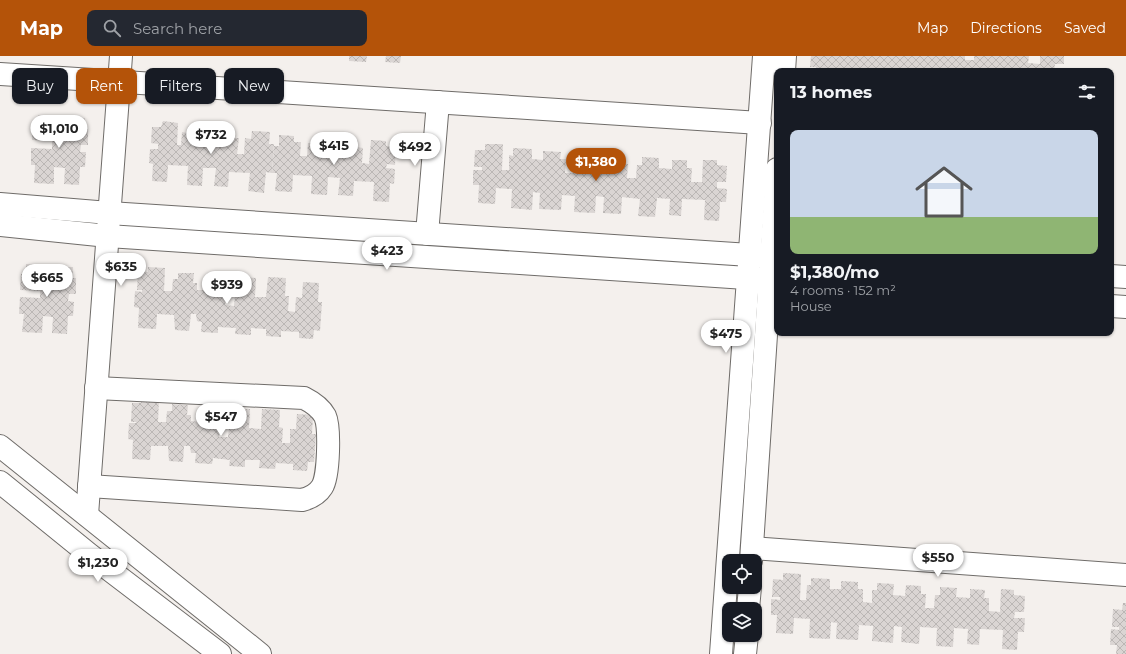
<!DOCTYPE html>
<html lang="en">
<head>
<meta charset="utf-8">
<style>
  body { margin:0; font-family:Montserrat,sans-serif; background:#242831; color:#f1f3f6; height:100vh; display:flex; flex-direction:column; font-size:15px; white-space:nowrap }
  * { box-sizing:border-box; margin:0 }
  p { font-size:13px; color:#9ea1a6 }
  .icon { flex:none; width:22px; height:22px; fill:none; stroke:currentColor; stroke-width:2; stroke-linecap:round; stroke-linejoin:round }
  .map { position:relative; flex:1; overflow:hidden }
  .sheet { position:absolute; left:774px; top:12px; width:340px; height:268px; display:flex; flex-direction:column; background:#171b24; border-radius:8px; box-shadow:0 1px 3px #0004 }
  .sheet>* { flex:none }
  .top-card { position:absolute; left:12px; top:12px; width:380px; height:36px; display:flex; gap:8px }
  .tools { position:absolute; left:722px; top:498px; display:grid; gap:8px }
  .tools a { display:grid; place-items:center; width:40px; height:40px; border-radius:8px; background:#171b24; box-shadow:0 1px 3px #0004; font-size:20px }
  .price { position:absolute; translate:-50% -34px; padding:0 9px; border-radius:14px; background:#fff; color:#222; font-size:13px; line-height:26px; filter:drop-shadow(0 1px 2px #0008) }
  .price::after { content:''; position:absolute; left:50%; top:24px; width:12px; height:9px; margin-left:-6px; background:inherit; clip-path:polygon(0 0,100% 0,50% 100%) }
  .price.active { background:#b45309; color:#fff }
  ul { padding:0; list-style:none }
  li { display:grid; align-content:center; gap:8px; height:212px; padding:0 16px }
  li+li { border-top:1px solid #363941 }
  li span { display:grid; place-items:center; height:124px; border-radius:8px; color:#555 }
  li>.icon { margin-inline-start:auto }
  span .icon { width:72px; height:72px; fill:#fffc; stroke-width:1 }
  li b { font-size:17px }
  h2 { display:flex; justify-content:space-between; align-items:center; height:48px; padding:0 16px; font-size:17px }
  .pill { padding:0 14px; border-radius:8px; background:#171b24; box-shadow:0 1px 3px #0004; font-size:14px; line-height:36px }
  .pill.active { background:#b45309; color:#fff }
  header { display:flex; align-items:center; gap:24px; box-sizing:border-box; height:56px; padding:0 20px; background:#b45309; color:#fff }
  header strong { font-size:19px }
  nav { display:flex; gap:22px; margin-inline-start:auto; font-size:14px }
  .search { width:280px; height:36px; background:#242831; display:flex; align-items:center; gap:10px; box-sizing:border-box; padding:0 14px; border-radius:8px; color:#9ea1a6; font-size:15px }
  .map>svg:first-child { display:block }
  .building { fill:url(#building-cross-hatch) }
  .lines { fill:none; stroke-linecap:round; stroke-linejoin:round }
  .minor-casing { stroke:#6f6c69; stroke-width:24 }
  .minor { stroke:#fff; stroke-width:22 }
</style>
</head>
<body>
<header>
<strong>Map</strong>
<div class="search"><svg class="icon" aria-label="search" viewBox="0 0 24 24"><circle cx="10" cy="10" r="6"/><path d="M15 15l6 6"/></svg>Search here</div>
<nav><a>Map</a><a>Directions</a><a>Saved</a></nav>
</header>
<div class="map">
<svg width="1126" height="598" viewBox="0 0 1126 598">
  <defs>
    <pattern id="building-cross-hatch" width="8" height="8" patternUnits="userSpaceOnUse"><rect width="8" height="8" fill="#dad5d3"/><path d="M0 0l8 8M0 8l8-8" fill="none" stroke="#bbb7b5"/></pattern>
  </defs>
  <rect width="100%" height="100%" fill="#f4f0ed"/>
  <!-- building -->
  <g class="building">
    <path d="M 349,0 L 367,0 L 366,6 L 349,5 Z"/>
    <path d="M 386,0 L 401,0 L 400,7 L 385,6 Z"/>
    <path d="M 811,0 L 965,0 L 965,4 L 974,4 L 974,0 L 1029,0 L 1028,7 L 1040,8 L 1040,0 L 1064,0 L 1064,8 L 1055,8 L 1054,15 L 849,15 L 834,14 L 834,15 L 816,15 L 816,11 L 810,11 Z"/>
    <path d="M 38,59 L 57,60 L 57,69 L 68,70 L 69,61 L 85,62 L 84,73 L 88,73 L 88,89 L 81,89 L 80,96 L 86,96 L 85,111 L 80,111 L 79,129 L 64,128 L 65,112 L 54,111 L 54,128 L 34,127 L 35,109 L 31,109 L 31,92 L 52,93 L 52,85 L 32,84 L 33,68 L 38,69 Z"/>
    <path d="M 163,65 L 178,67 L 177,89 L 181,89 L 182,76 L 187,77 L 188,70 L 208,72 L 207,83 L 215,83 L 216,73 L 234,74 L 233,82 L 239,82 L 237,98 L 244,98 L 245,82 L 251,83 L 252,75 L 270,76 L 269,88 L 274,88 L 272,117 L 266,116 L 264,137 L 248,135 L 250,117 L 229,116 L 228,131 L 214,130 L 216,112 L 203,112 L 202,130 L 187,129 L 188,110 L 168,109 L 167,126 L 152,125 L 153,108 L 149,107 L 150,93 L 158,93 L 158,88 L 151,87 L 152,71 L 161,71 Z"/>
    <path d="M 279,79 L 294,80 L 294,86 L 301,86 L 300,100 L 307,100 L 308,87 L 313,87 L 313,80 L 331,82 L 331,93 L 341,93 L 341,83 L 358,84 L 357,91 L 363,92 L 362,107 L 369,108 L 371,84 L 386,85 L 386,90 L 396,91 L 395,109 L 387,108 L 386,112 L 395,113 L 394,128 L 390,127 L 389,146 L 373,145 L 374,126 L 354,125 L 353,140 L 338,139 L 340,122 L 328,121 L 327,139 L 311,138 L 312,120 L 293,119 L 292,136 L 275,135 L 277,117 L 272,117 L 274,90 L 279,90 Z"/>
    <path d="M 485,88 L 503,88 L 502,114 L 509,114 L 509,99 L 513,100 L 513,92 L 532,93 L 532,103 L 543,104 L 543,95 L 561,96 L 560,103 L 566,103 L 565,117 L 574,117 L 575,105 L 579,105 L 580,97 L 596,98 L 596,109 L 608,110 L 608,99 L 624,100 L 623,108 L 628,108 L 627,122 L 636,122 L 637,109 L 642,109 L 642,101 L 659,102 L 659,112 L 672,113 L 672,104 L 687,104 L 687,112 L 692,112 L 691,126 L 702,126 L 703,104 L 717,104 L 717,109 L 727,110 L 726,126 L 717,126 L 717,132 L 727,133 L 726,146 L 720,146 L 719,165 L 704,164 L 705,144 L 682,143 L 681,160 L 669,159 L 670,143 L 657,142 L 655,161 L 638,160 L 640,143 L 622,141 L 621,158 L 603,157 L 604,141 L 596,140 L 595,157 L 574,156 L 575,140 L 562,139 L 561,154 L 539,153 L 540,137 L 533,136 L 532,154 L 511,152 L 512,133 L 496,132 L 495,148 L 478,147 L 479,129 L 473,129 L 473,114 L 482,114 L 482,111 L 474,111 L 475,94 L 485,94 Z"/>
    <path d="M 26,208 L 45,209 L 45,218 L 56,219 L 57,211 L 73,211 L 72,222 L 76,222 L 76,238 L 69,238 L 68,245 L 74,246 L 73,260 L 68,260 L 67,278 L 52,277 L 53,261 L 43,260 L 42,277 L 22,276 L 24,258 L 19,258 L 20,241 L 40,242 L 40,235 L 20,234 L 21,218 L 26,218 Z"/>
    <path d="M 148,211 L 165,212 L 164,235 L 172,235 L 173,223 L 178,223 L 178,217 L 194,217 L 193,227 L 197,227 L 197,234 L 206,234 L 207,217 L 222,218 L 221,237 L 226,237 L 225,249 L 234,250 L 235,239 L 240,240 L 241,221 L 256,222 L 255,241 L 266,241 L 268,221 L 286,222 L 285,240 L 289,240 L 288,255 L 295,256 L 296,241 L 302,242 L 303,226 L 319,227 L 318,246 L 322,246 L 320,275 L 314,274 L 313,283 L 299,282 L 299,276 L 281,275 L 281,281 L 266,280 L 266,273 L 251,272 L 251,279 L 235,278 L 236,272 L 218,271 L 218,277 L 201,276 L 202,266 L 197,265 L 196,258 L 191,258 L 189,275 L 175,274 L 174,259 L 157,258 L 156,273 L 138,272 L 139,252 L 134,251 L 135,235 L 142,236 L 142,234 L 137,234 L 138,215 L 148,216 Z"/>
    <path d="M 142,342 L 159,343 L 158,366 L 166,366 L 167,355 L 172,355 L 172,348 L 188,349 L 187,359 L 191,359 L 191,365 L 200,366 L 201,348 L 216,349 L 215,368 L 220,368 L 219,381 L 228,381 L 229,371 L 234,371 L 235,352 L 250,353 L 249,372 L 261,373 L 262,353 L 280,354 L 279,371 L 283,372 L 282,387 L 290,387 L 290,373 L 296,373 L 297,358 L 313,359 L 312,378 L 316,378 L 314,406 L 308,406 L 307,415 L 293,414 L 293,408 L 276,407 L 275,413 L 259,412 L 260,404 L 245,404 L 245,411 L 229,410 L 230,404 L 213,402 L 212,408 L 195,407 L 196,397 L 191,397 L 190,390 L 184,390 L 183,406 L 169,405 L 168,390 L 151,390 L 150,404 L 132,403 L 133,384 L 128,383 L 129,367 L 136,367 L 136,366 L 131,366 L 132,347 L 141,347 Z"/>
    <path d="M 783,517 L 801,518 L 800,544 L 806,544 L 807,529 L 811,529 L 811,522 L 830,523 L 830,533 L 841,533 L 841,525 L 858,526 L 858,533 L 863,533 L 863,546 L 872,547 L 872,534 L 877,534 L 877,527 L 894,528 L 893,539 L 905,540 L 906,529 L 921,530 L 921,538 L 926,538 L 925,552 L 934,552 L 935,539 L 940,539 L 940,531 L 957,532 L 956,541 L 970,542 L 970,533 L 985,534 L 984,542 L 989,542 L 989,555 L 1000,556 L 1001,533 L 1014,534 L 1014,539 L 1025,540 L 1024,556 L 1015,556 L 1014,562 L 1025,562 L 1024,576 L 1018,576 L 1017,594 L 1002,593 L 1003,574 L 980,573 L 979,589 L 967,588 L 968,573 L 954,572 L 953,591 L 936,590 L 937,572 L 920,571 L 919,588 L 901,586 L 902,571 L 894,570 L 893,587 L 872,585 L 873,570 L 859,569 L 858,584 L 836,583 L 837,567 L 831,566 L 830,583 L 809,582 L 810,563 L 794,562 L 793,578 L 776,577 L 777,559 L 771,559 L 771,543 L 780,544 L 780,541 L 772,541 L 773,523 L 783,524 Z"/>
    <path d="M 1123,547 L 1126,547 L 1126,598 L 1116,598 L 1117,589 L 1110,589 L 1111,573 L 1119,574 L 1119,571 L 1112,571 L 1113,553 L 1122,554 Z"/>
  </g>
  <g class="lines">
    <defs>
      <g id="minor">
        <path d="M 784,15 L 785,0"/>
        <path d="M 0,18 L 760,67"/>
        <path d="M 0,148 L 109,157 L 750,199 L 777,202"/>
        <path d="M 0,169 L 108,180 L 777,224"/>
        <path d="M 427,178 L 438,46"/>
        <path d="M 1111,220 L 1126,221"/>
        <path d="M 1111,250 L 1126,251"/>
        <path d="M 0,390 L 260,598"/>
        <path d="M 0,426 L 90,499 L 220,598"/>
        <path d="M 89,430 L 302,444 C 310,442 317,439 322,431 C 329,420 330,371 325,360 C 320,351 312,346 304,342 L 96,332"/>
        <path d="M 87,459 L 121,0"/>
        <path d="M 752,492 L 1126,519"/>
        <path d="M 751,505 L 777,113"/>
        <path d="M 748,553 L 750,531"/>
        <path d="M 721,598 L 764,0"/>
        <path d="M 745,598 L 747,579"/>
      </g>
    </defs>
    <!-- minor casing -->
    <use href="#minor" class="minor-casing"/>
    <!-- minor -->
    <use href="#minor" class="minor"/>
  </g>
</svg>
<div class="tools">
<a><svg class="icon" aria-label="locate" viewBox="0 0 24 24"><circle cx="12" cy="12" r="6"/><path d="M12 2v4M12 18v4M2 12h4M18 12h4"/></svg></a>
<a><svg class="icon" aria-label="layers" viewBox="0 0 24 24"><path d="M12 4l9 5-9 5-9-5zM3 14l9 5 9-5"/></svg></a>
</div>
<b class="price" style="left:59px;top:93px">$1,010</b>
<b class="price" style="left:211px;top:99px">$732</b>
<b class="price" style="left:334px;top:110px">$415</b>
<b class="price" style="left:415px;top:111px">$492</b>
<b class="price active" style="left:596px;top:126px">$1,380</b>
<b class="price" style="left:387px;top:215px">$423</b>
<b class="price" style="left:121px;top:231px">$635</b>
<b class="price" style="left:47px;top:242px">$665</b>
<b class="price" style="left:227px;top:249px">$939</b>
<b class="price" style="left:726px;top:298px">$475</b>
<b class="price" style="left:221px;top:381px">$547</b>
<b class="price" style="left:938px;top:522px">$550</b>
<b class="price" style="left:98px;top:527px">$1,230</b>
<div class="top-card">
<a class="pill">Buy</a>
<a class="pill active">Rent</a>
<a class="pill">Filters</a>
<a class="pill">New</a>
</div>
<section class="sheet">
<h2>13 homes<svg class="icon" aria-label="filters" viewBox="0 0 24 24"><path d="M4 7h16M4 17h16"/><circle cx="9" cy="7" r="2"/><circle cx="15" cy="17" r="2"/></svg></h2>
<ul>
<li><span style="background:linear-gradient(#c9d6e8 70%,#8fb573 0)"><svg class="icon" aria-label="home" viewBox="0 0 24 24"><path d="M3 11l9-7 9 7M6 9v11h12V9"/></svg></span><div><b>$1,380/mo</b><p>4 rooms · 152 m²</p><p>House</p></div></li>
</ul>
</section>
</div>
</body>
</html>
